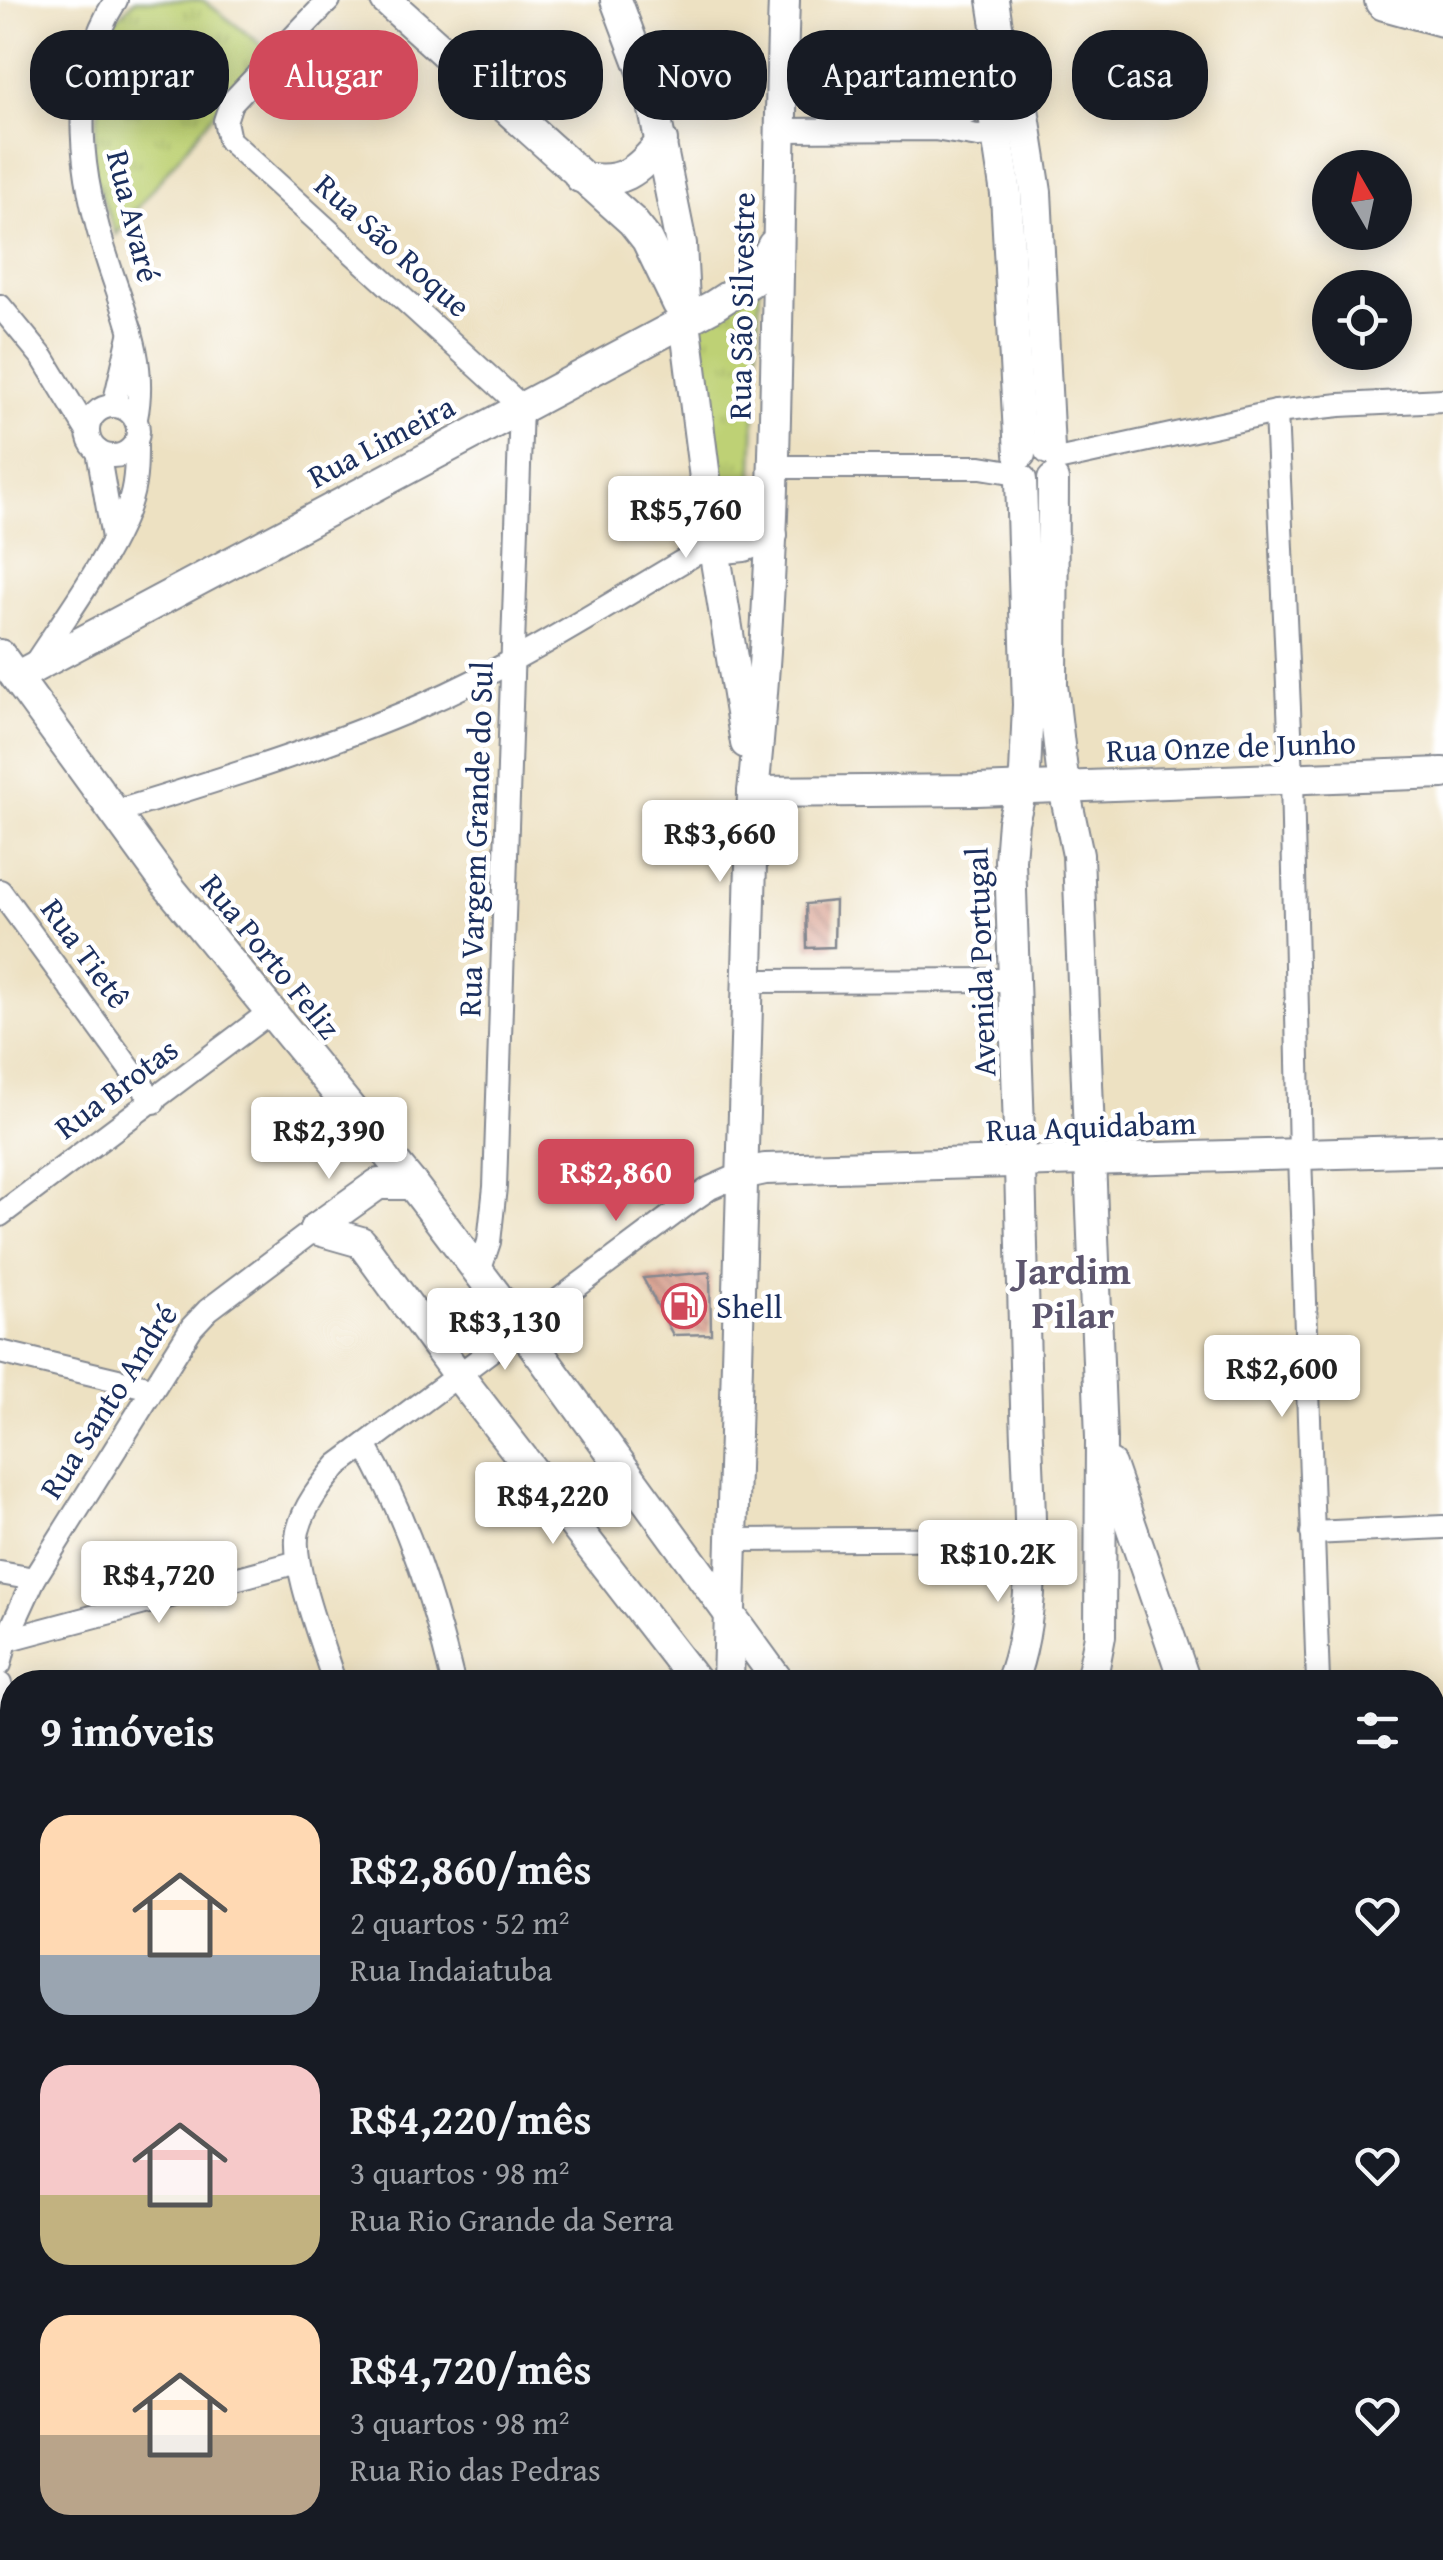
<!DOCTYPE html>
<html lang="pt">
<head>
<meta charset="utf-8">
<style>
  body { margin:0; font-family:"Gentium Book Plus",serif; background:#20242c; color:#f1f3f6; height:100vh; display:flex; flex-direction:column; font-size:38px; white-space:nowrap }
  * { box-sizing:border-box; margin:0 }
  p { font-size:32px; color:#9ea1a6 }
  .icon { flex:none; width:55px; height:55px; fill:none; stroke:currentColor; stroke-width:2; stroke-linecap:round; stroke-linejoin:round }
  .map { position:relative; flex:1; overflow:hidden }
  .side { position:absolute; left:0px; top:1670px; width:1445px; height:890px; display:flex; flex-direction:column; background:#171b24; border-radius:40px 40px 0 0; box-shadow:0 5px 25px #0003 }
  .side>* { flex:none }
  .top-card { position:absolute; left:30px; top:30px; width:1385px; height:90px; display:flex; gap:20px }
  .needle { width:65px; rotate:351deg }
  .tools { position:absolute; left:1312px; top:150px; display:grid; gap:20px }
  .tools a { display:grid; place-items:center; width:100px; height:100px; border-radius:50%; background:#171b24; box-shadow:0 5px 25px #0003; font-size:50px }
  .price { position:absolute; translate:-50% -85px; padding:0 22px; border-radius:10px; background:#fff; color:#222; font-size:32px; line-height:65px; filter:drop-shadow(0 2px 5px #0008) }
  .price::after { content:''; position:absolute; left:50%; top:60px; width:30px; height:22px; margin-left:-15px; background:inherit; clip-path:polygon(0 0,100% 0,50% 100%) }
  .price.on { background:#d1495b; color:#fff }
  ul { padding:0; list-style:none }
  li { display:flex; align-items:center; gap:30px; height:250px; padding:0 40px }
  li span { display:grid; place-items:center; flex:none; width:280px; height:200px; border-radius:30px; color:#555 }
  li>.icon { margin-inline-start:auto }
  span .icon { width:120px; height:120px; fill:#fffc; stroke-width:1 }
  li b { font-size:42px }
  h2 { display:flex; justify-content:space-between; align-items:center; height:120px; padding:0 40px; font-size:42px }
  .pill { padding:0 35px; border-radius:40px; background:#171b24; box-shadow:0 5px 25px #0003; font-size:35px; line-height:90px }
  .pill.on { background:#d1495b; color:#fff }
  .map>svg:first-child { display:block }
  .park { fill:url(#park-tufts); stroke:#6c8069; stroke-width:2.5 }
  .building { fill:url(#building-back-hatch) }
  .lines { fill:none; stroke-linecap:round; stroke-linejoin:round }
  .street-casing { stroke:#848890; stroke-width:26 }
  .secondary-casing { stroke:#848890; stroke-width:34 }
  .highway-casing { stroke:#848890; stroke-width:44 }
  .street { stroke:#fff; stroke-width:22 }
  .secondary { stroke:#fff; stroke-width:30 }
  .highway { stroke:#fff; stroke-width:40 }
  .labels { text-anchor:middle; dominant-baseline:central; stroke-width:9; stroke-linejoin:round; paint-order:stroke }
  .street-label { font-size:32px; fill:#1b2f5e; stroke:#fff }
  .poi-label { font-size:32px; fill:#1b2f5e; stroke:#fff; text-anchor:start }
  .quarter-label { font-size:38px; font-weight:bold; fill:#5d566e; stroke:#fff }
</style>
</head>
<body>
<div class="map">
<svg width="1443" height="2560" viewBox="0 0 1443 2560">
  <defs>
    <pattern id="park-tufts" width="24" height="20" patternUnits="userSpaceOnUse" patternTransform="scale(2.5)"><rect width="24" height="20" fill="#bed174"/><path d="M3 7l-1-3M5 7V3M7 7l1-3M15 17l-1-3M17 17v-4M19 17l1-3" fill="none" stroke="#a3b467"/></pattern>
    <pattern id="building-back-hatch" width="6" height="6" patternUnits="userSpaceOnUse" patternTransform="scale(2.5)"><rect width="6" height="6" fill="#d79d8b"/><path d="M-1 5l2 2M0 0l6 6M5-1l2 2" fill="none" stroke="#ae8075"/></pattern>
  </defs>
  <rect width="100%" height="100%" fill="#fff"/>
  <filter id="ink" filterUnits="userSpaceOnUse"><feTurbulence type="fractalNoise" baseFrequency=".01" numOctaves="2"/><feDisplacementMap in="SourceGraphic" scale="20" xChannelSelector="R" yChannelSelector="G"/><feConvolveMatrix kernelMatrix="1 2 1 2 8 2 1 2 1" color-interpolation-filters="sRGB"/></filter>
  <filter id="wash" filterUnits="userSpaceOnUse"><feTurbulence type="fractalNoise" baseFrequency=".0048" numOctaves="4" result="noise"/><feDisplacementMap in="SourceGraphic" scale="40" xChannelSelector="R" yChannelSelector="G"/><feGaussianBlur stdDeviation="2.25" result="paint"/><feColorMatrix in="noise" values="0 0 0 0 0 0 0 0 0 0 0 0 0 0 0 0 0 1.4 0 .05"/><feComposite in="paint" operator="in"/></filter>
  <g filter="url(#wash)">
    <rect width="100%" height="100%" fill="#ede1c2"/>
    <!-- park -->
    <g class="park">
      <path d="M 135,0 L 203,0 L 266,48 L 116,235 L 90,164 L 112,23 Z"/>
      <path d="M 760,285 L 751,520 L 724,530 L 696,323 Z"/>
    </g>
    <g id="blocks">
      <!-- building -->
      <g class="building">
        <path d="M 835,901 L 834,947 L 807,948 L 806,904 Z"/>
        <path d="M 710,1272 L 711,1334 L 673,1335 L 643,1278 Z"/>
      </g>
    </g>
  </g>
  <g filter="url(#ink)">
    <use href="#blocks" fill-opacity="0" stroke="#848890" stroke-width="2.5"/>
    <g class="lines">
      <defs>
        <g id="street">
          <path d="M 116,0 C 64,81 81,182 110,268 C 127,319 147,364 136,418"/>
          <path d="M 329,0 L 231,103 L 225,121 L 229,140 L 521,406 L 495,1187 L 489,1242 L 479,1272"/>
          <path d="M 934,129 L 992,101 L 1004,99"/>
          <path d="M 780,130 L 934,129 L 978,136 L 1010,133"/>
          <path d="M 0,306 L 43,358 L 88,432"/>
          <path d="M 114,405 L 131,331"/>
          <circle cx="113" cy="431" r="25"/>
          <path d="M 1276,412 L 1292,777 L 1300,1155 L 1318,1682"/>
          <path d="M 98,451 L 113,538"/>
          <path d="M 1057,460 L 1276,412 L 1340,405 L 1443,400"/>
          <path d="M 774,467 L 981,467 L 1017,473"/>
          <path d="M 34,665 C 63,620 117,548 131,497 C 136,480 136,461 136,443"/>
          <path d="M 115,812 C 219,780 324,748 423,705 C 519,663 606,606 695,554 L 714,549"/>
          <path d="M 0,891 L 154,1102"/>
          <path d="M 747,981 L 1015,980"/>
          <path d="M 0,1215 L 270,1012"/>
          <path d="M 0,1352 L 151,1388"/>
          <path d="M 365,1445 C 408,1520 433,1599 453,1682"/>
          <path d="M 1312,1533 L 1443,1527"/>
          <path d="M 731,1540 L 1028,1538"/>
          <path d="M 0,1573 L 34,1579"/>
          <path d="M 6,1640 L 298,1562"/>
          <path d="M 0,1664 L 6,1640 L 34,1579 L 192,1327 L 208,1310 L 315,1229"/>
          <path d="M 334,1682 C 324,1647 290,1564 298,1531 C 304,1506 321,1485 338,1465 L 691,1201 L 710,1188 L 742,1174"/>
          <path d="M 0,1684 L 12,1726"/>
          <path d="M 0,1862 L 12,1859"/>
          <path d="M 0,2230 L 12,2228"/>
          <path d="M 1432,2271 L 1443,2271"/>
          <path d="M 0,2517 L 12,2514"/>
          <path d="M 177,2548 L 179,2560"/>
          <path d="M 495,2548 L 497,2560"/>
          <path d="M 1272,2548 L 1273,2560"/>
        </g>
        <g id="secondary">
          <path d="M 386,0 L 632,221 L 647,240 L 678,304"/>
          <path d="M 616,0 L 650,90 L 681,244 L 685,321 L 714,549 L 746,743"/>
          <path d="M 993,0 L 1001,52 L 1021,96 L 1036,192 L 1049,449"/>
          <path d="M 1001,52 L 992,101 L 1006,194 L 1020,454"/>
          <path d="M 580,177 C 621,186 638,172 662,141"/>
          <path d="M 1053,480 L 1052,685 L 1064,788 L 1078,855 L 1101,1438 L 1100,1636 L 1091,1682"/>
          <path d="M 714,549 L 744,546 L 772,535"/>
          <path d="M 0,655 L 168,886 L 412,1184 L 521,1328 L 779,1682"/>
          <path d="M 16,677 L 713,306 L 755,279 L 773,245"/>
          <path d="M 753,792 L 977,790 L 1443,773"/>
          <path d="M 742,1174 L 765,1169 L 1443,1150"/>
          <path d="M 315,1229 L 361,1242 L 458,1375 L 696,1682"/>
          <path d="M 315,1229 L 378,1184 L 412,1184"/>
          <path d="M 1110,1465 L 1185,1682"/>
          <path d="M 728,1682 L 753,792 C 781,529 775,264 784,0"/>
          <path d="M 1011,1682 C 1042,1606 1027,1489 1026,1405 C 1022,1223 1017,1042 1010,860 L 1013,822 L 1025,774 L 1028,705 L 1021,480"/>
          <path d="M 1432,1894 L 1443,1894"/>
          <path d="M 821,2548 L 823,2560"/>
          <path d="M 1044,2548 L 1047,2560"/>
        </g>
        <path id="highway" d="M 1385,0 L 1443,16"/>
      </defs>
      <!-- street casing -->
      <use href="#street" class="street-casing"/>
      <!-- secondary casing -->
      <use href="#secondary" class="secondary-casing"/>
      <!-- highway casing -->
      <use href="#highway" class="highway-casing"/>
      <!-- street -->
      <use href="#street" class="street"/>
      <!-- secondary -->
      <use href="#secondary" class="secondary"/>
      <!-- highway -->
      <use href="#highway" class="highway"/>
    </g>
  </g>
  <!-- icons -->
  <defs>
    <symbol id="fuel-ring" viewBox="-11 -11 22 22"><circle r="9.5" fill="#fff" stroke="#d1495b" stroke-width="1.5"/><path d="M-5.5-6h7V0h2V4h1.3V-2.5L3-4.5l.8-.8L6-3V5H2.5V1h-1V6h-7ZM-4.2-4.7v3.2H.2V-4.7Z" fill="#d1495b"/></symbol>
  </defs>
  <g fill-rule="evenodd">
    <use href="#fuel-ring" x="659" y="1281" width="50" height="50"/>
  </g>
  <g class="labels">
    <!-- street labels -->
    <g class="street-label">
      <text transform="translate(134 216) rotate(76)">Rua Avaré</text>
      <text transform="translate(393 245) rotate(42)">Rua São Roque</text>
      <text transform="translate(741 306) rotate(-89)">Rua São Silvestre</text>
      <text transform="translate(381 441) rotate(-28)">Rua Limeira</text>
      <text transform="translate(1231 746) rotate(-2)">Rua Onze de Junho</text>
      <text transform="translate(475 839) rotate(-88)">Rua Vargem Grande do Sul</text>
      <text transform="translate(86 953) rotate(54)">Rua Tietê</text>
      <text transform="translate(271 956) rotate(51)">Rua Porto Feliz</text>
      <text transform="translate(980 962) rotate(-92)">Avenida Portugal</text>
      <text transform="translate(116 1088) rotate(-37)">Rua Brotas</text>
      <text transform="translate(1091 1126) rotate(-2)">Rua Aquidabam</text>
      <text transform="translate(108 1401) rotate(-57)">Rua Santo André</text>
    </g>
    <!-- poi labels -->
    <g class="poi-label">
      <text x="716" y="1306">Shell</text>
    </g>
    <!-- quarter labels -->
    <g class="quarter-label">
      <text x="1073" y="1270">Jardim<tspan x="1073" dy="44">Pilar</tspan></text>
    </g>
  </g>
</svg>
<div class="tools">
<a><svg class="needle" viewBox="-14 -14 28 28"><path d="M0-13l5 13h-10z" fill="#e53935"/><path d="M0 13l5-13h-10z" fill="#9ea1a6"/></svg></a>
<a><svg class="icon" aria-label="locate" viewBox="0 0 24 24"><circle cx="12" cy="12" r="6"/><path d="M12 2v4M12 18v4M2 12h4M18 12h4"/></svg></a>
</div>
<b class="price" style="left:686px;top:561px">R$5,760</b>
<b class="price" style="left:720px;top:885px">R$3,660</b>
<b class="price" style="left:329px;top:1182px">R$2,390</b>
<b class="price on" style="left:616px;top:1224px">R$2,860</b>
<b class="price" style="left:505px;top:1373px">R$3,130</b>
<b class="price" style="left:1282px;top:1420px">R$2,600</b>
<b class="price" style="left:553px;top:1547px">R$4,220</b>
<b class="price" style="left:998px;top:1605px">R$10.2K</b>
<b class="price" style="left:159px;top:1626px">R$4,720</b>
<div class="top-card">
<a class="pill">Comprar</a>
<a class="pill on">Alugar</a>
<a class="pill">Filtros</a>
<a class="pill">Novo</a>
<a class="pill">Apartamento</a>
<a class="pill">Casa</a>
</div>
<section class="side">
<h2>9 imóveis<svg class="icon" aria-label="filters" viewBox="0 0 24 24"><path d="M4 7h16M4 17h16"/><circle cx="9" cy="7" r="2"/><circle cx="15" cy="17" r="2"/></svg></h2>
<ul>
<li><span style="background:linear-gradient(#ffd9b3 70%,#9aa5b1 0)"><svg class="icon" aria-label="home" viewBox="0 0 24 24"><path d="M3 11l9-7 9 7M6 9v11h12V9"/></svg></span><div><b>R$2,860/mês</b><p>2 quartos · 52 m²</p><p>Rua Indaiatuba</p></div><svg class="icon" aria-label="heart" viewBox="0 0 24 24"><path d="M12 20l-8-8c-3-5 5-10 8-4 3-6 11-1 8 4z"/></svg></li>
<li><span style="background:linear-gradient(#f6c9c9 65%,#c2b280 0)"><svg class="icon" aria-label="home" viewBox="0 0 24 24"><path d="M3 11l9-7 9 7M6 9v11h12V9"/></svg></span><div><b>R$4,220/mês</b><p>3 quartos · 98 m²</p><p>Rua Rio Grande da Serra</p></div><svg class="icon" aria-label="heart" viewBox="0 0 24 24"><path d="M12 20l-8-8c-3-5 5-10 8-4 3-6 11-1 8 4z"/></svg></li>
<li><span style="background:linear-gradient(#ffd9b3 60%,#b9a48a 0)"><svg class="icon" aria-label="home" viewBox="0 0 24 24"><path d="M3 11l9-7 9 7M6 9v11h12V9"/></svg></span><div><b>R$4,720/mês</b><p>3 quartos · 98 m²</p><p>Rua Rio das Pedras</p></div><svg class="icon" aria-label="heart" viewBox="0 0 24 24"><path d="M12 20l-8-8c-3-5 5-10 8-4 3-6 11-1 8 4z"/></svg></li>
</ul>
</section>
</div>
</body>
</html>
